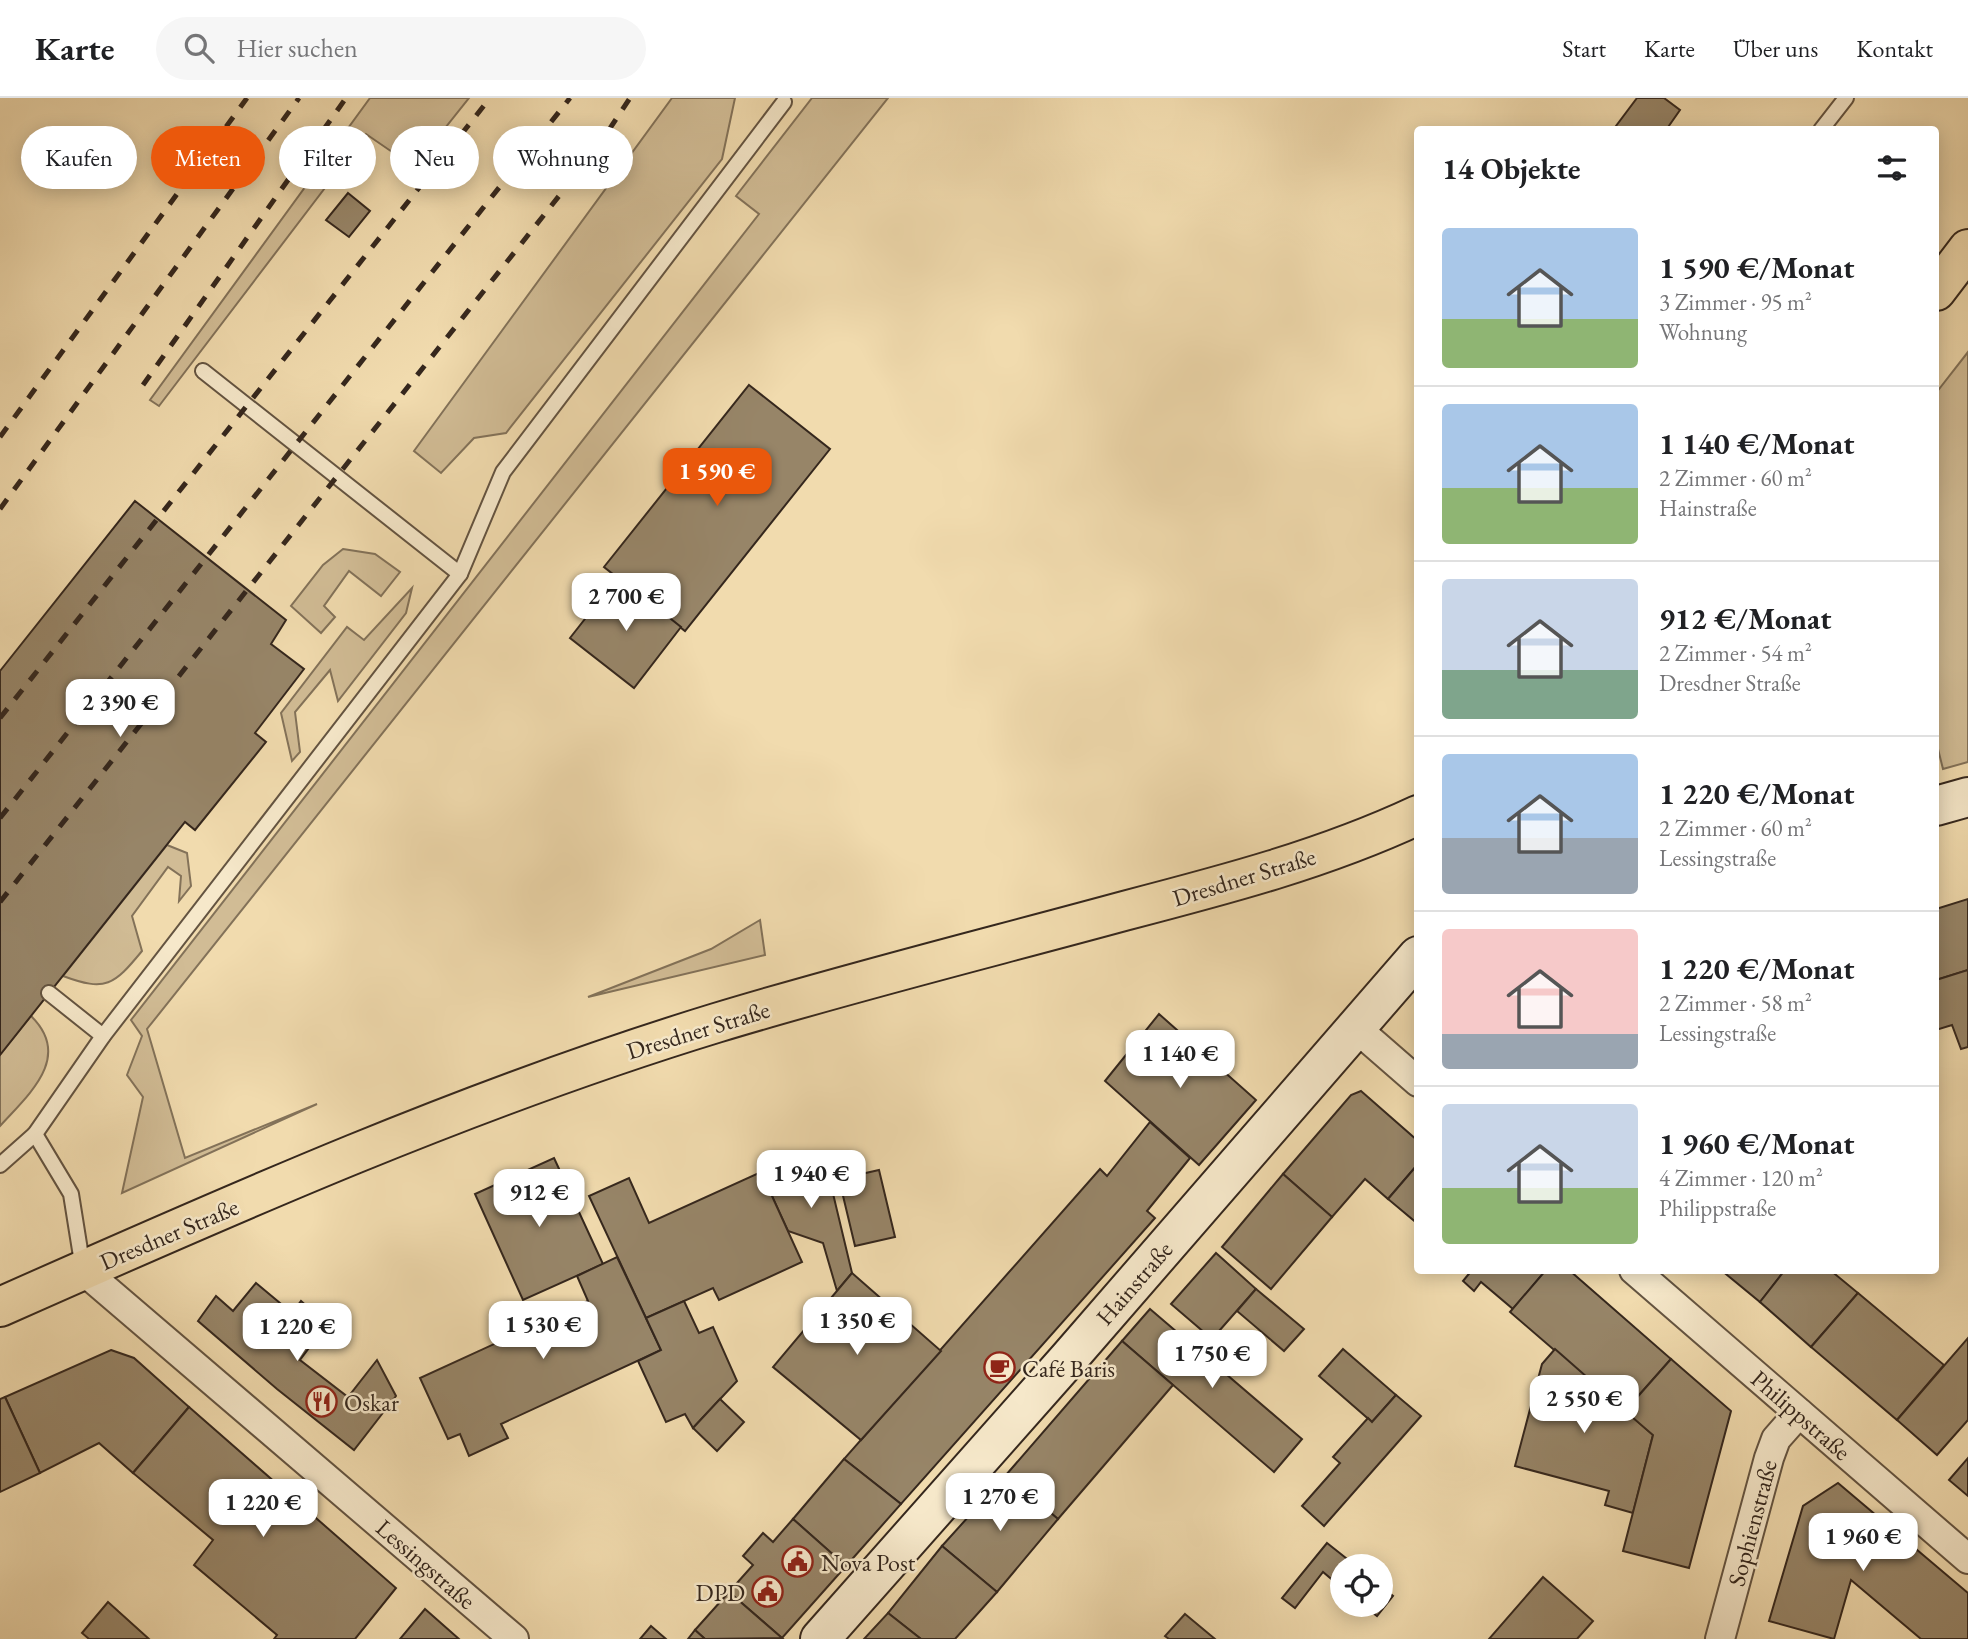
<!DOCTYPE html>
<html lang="de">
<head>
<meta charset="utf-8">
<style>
  body { margin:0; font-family:"EB Garamond",serif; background:#f6f6f6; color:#202124; height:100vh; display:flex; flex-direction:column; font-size:26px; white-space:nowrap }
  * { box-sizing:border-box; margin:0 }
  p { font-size:23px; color:#757577 }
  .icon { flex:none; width:38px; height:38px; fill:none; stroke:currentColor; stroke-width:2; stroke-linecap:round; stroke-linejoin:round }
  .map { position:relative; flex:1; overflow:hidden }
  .sheet { position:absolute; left:1414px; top:28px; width:525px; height:1148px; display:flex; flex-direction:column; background:#fff; border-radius:7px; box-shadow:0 4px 18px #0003 }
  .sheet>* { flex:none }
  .top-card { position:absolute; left:21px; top:28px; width:665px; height:63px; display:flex; gap:14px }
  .fabs { position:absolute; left:1330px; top:1456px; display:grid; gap:14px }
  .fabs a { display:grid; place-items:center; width:63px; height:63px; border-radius:50%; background:#fff; box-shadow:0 4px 18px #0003; font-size:35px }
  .price { position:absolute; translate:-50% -60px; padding:0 16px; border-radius:14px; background:#fff; color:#222; font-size:23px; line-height:46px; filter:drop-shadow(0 2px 4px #0008) }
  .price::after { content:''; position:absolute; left:50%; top:42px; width:21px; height:16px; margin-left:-10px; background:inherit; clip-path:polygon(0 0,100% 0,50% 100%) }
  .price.active { background:#ea580c; color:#fff }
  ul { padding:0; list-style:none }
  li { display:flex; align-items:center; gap:21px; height:175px; padding:0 28px }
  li+li { border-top:2px solid #e0e0e0 }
  li span { display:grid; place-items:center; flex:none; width:196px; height:140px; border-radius:7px; color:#555 }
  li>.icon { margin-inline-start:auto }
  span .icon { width:84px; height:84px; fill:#fffc; stroke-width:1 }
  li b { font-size:30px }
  h2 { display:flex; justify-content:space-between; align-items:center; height:84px; padding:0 28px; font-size:30px }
  .tag { padding:0 24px; border-radius:32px; background:#fff; box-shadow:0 4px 18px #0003; font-size:24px; line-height:63px }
  .tag.active { background:#ea580c; color:#fff }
  header { display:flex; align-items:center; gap:42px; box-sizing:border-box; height:98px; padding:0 35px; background:#fff; border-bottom:2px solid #e0e0e0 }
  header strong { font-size:33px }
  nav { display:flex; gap:38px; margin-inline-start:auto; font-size:24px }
  .search { width:490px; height:63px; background:#f6f6f6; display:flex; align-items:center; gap:18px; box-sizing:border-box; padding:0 24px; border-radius:38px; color:#757577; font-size:26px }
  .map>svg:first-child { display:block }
  .green { fill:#d1bc95; stroke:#837259; stroke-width:2 }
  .building { fill:#978568; stroke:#35271d; stroke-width:2 }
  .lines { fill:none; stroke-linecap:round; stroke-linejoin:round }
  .lane-casing { stroke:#645441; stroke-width:18 }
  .street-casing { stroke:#645441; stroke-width:32 }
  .secondary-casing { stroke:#35271d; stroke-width:42 }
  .primary-casing { stroke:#35271d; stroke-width:42 }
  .lane { stroke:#f6e8ca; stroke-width:14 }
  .street { stroke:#f6e8ca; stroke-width:28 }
  .secondary { stroke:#f6e8ca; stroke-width:38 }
  .primary { stroke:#f1dbae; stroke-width:38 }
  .rail { stroke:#35271d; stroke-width:5; stroke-dasharray:12 12; stroke-linecap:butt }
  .labels { text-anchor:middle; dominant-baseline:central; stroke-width:5; stroke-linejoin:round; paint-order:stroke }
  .street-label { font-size:24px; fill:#35271d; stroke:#f6e8ca }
  .poi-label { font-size:24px; fill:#35271d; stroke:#f6e8ca; text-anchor:start }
</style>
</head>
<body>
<header>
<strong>Karte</strong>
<div class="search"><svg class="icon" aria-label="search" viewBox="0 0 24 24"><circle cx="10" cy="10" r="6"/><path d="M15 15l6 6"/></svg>Hier suchen</div>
<nav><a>Start</a><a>Karte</a><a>Über uns</a><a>Kontakt</a></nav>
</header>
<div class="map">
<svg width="1968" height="1541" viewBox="0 0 1968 1541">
  <rect width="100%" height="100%" fill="#f1dbae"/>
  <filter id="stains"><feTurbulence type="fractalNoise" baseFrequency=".00286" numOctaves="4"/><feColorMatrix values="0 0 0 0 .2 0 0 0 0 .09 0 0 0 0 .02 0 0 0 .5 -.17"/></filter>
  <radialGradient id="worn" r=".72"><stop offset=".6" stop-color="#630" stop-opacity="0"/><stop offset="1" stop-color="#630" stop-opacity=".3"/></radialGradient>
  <!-- green -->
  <g class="green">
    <path d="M 370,0 L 469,0 L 414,69 L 366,36 L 159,308 L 150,302 Z"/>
    <path d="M 672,0 L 735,0 L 722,61 L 506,335 L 474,340 L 441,375 L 414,353 Z"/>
    <path d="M 812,0 L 888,0 L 147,931 L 185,1060 L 317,1006 L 122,1095 L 143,999 L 127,977 L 142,938 L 131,922 L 759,116 L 736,98 Z"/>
    <path d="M 1968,254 L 1968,664 L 1943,671 L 1936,643 L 1936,295 Z"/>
    <path d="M 343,451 L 375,456 L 400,474 L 381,498 L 349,473 L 324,508 L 335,519 L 321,535 L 291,508 L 323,467 Z"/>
    <path d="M 412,490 L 406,515 L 338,603 L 330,572 L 295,614 L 300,654 L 292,663 L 281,615 L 347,529 L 364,542 Z"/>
    <path d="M 167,747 L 187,755 L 191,788 L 179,803 L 181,778 L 168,769 L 132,818 L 142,853 C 114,887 106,894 63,878 Z"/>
    <path d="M 760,822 L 765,857 L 588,899 L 711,851 Z"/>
    <path d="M 31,918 C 73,959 29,996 0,1028 L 0,957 Z"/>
  </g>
  <!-- building -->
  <g class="building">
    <path d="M 1637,0 L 1664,0 L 1680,12 L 1666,32 L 1613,32 Z"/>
    <path d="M 348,95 L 370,113 L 349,139 L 326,122 Z"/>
    <path d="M 749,287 L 830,351 L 685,533 L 604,469 Z"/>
    <path d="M 135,403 L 286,522 L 271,546 L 304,571 L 255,635 L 266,644 L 195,732 L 185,724 L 0,957 L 0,573 Z"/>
    <path d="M 618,479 L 681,529 L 634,590 L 570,540 Z"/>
    <path d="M 1968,801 L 1968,872 L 1936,882 L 1936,811 Z"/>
    <path d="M 1968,872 L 1968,949 L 1961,951 L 1952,927 L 1936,932 L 1936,882 Z"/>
    <path d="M 1159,916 L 1256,1002 L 1199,1067 L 1105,983 Z"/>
    <path d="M 1361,993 L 1418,1043 L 1418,1066 L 1388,1101 L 1365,1081 L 1332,1119 L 1283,1076 L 1351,997 Z"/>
    <path d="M 1150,1024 L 1190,1060 L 1147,1113 L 1155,1120 L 901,1406 L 844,1361 L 1100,1071 L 1107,1078 Z"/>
    <path d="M 824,1058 L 852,1175 L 837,1193 L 823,1145 L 788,1133 L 761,1074 Z"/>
    <path d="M 554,1060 L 603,1166 L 523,1202 L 475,1096 Z"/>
    <path d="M 1418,1066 L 1418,1126 L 1388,1101 Z"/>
    <path d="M 879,1072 L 895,1139 L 855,1148 L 839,1081 Z"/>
    <path d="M 761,1074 L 802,1164 L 719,1202 L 713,1190 L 646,1220 L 589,1098 L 629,1080 L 649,1125 Z"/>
    <path d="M 1283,1076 L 1332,1119 L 1271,1191 L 1222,1149 Z"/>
    <path d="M 1216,1155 L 1256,1191 L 1212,1241 L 1171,1206 Z"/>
    <path d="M 617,1159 L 661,1252 L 501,1326 L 508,1340 L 469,1358 L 460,1336 L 448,1341 L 420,1280 L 588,1203 L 577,1178 Z"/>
    <path d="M 1546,1172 L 1513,1211 L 1481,1184 L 1474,1193 L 1463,1183 L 1472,1172 Z"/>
    <path d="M 1546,1172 L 1569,1172 L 1671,1261 L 1625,1313 L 1510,1214 Z"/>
    <path d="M 1721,1172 L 1785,1172 L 1760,1204 Z"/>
    <path d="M 1785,1172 L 1830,1172 L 1858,1195 L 1811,1249 L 1760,1204 Z"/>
    <path d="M 852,1175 L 941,1253 L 861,1342 L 773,1269 Z"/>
    <path d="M 256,1185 L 292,1215 L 301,1203 L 321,1221 L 312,1233 L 318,1238 L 300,1262 L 348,1299 L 377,1262 L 396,1298 L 354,1352 L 277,1291 L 198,1223 L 216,1198 L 233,1213 Z"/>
    <path d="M 1256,1191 L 1304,1231 L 1284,1253 L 1237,1213 Z"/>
    <path d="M 1858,1195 L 1944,1267 L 1897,1322 L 1811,1249 Z"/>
    <path d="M 684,1203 L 699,1235 L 713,1229 L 737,1283 L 693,1330 L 685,1316 L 666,1324 L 638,1263 L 661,1252 L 646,1220 Z"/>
    <path d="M 1150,1211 L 1302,1341 L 1274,1374 L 1122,1243 Z"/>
    <path d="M 1968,1240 L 1968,1322 L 1937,1357 L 1897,1322 Z"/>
    <path d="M 1122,1243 L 1173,1287 L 1058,1421 L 1006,1377 Z"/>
    <path d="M 1343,1251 L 1396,1297 L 1372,1324 L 1319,1278 Z"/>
    <path d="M 1555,1251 L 1653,1337 L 1633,1415 L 1605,1407 L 1609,1393 L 1515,1368 L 1542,1266 Z"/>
    <path d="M 111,1252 L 134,1260 L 189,1309 L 133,1375 L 99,1345 L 40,1375 L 5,1299 Z"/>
    <path d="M 1671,1261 L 1731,1313 L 1689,1470 L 1623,1453 L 1653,1337 L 1625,1313 Z"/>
    <path d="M 1396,1297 L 1421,1318 L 1324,1428 L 1302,1408 L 1340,1365 L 1333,1359 L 1368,1320 L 1372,1324 Z"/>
    <path d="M 5,1299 L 40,1375 L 0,1394 L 0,1301 Z"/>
    <path d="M 720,1301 L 744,1324 L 717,1353 L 693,1330 Z"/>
    <path d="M 189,1309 L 396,1490 L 355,1541 L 274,1541 L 277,1537 L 194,1467 L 213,1442 L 133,1375 Z"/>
    <path d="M 1968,1360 L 1968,1398 L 1949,1382 Z"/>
    <path d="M 844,1361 L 901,1406 L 846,1468 L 793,1421 Z"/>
    <path d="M 1006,1377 L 1058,1421 L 997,1494 L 942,1448 Z"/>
    <path d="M 1838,1385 L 1968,1495 L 1968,1541 L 1921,1541 L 1851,1482 L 1834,1541 L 1769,1523 L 1803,1408 Z"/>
    <path d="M 793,1421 L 846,1468 L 782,1540 L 729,1494 L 753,1467 L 743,1458 L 763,1435 L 773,1444 Z"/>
    <path d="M 1327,1445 L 1356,1468 L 1342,1468 L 1342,1490 L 1323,1474 L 1295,1510 L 1282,1500 Z"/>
    <path d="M 942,1448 L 997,1494 L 955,1541 L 921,1541 L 888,1515 Z"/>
    <path d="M 1543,1479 L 1593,1523 L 1577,1541 L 1489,1541 Z"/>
    <path d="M 1381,1488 L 1393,1498 L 1377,1518 L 1363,1507 L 1381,1507 Z"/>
    <path d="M 729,1494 L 782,1540 L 705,1541 L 695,1532 Z"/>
    <path d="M 108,1504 L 149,1541 L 89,1541 L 82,1535 Z"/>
    <path d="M 425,1511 L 459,1541 L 400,1541 Z"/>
    <path d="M 888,1515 L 921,1541 L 864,1541 Z"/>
    <path d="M 1185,1516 L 1215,1541 L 1169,1541 L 1165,1538 Z"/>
    <path d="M 651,1528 L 666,1541 L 640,1541 Z"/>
    <path d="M 695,1532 L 705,1541 L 688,1541 Z"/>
  </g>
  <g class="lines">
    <defs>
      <g id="lane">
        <path d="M 1821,32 L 1846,0"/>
        <path d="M 203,273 L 460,476"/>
        <path d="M 49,895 L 103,938"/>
        <path d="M 35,1036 L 71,1096 L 83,1171"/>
        <path d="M 0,1067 L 35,1036 L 103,938 L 460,476 L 503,374 L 784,4"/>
      </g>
      <g id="street">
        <path d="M 1356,930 L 1418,984"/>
        <path d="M 83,1172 L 514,1541"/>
        <path d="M 1634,1172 L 1968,1461"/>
        <path d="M 1720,1541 L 1769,1360 L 1776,1341 L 1799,1315"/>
      </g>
      <g id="secondary">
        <path d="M 1936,708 L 1968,699"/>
        <path d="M 820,1541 L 1069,1260 L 1418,858"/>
      </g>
      <g id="primary">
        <path d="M 1936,193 L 1968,151"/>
        <path d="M 0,1209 C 234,1105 471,1000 716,925 C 851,884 988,850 1124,813 C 1224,787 1324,761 1418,717"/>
      </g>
    </defs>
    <!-- lane casing -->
    <use href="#lane" class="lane-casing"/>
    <!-- street casing -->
    <use href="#street" class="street-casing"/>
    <!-- secondary casing -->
    <use href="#secondary" class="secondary-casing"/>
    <!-- primary casing -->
    <use href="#primary" class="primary-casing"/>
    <!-- lane -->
    <use href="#lane" class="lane"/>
    <!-- street -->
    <use href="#street" class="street"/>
    <!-- secondary -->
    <use href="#secondary" class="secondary"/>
    <!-- primary -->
    <use href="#primary" class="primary"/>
    <!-- rail -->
    <g class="rail">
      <path d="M 143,287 L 346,0"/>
      <path d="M 0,339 L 247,0"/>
      <path d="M 0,411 L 299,0"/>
      <path d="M 0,620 L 490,0"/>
      <path d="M 0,720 L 570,0"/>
      <path d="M 0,804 L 597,50 L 630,0"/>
    </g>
  </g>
  <!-- icons -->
  <defs>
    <symbol id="cafe-ring" viewBox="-11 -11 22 22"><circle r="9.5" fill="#f6e8ca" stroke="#8f2418" stroke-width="1.5"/><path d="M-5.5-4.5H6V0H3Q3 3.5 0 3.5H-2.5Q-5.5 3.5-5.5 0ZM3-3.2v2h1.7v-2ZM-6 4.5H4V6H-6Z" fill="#8f2418"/></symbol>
    <symbol id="restaurant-ring" viewBox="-11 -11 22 22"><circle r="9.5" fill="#f6e8ca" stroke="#8f2418" stroke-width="1.5"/><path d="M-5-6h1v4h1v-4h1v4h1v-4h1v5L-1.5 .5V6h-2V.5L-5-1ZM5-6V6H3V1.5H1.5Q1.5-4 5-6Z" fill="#8f2418"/></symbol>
    <symbol id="civic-ring" viewBox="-11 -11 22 22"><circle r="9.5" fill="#f6e8ca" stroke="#8f2418" stroke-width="1.5"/><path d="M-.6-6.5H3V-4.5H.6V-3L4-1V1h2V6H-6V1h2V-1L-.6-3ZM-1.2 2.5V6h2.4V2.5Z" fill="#8f2418"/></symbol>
  </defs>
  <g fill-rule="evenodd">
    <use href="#cafe-ring" x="982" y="1252" width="35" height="35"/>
    <use href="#restaurant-ring" x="304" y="1286" width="35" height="35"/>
    <use href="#civic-ring" x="780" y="1446" width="35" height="35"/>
    <use href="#civic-ring" x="750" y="1476" width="35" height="35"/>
  </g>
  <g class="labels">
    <!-- street labels -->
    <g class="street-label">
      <text transform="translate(1244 779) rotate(-17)">Dresdner Straße</text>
      <text transform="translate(698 932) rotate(-17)">Dresdner Straße</text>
      <text transform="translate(169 1136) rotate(-23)">Dresdner Straße</text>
      <text transform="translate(1134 1185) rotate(-49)">Hainstraße</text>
      <text transform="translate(1801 1317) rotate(41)">Philippstraße</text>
      <text transform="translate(1752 1425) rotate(-75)">Sophienstraße</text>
      <text transform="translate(426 1466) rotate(41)">Lessingstraße</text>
    </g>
    <!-- poi labels -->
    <g class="poi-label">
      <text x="1022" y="1270">Café Baris</text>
      <text x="344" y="1304">Oskar</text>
      <text x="821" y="1464">Nova Post</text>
      <text x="745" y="1494" text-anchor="end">DPD</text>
    </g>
  </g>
  <rect width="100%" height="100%" filter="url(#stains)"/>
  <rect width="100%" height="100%" fill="url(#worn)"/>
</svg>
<div class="fabs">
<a><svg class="icon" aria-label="locate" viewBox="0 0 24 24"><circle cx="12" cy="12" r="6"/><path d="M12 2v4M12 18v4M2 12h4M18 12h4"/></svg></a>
</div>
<b class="price active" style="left:717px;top:410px">1 590 €</b>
<b class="price" style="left:626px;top:535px">2 700 €</b>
<b class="price" style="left:120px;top:641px">2 390 €</b>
<b class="price" style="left:1180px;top:992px">1 140 €</b>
<b class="price" style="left:811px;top:1112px">1 940 €</b>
<b class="price" style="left:539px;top:1131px">912 €</b>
<b class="price" style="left:857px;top:1259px">1 350 €</b>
<b class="price" style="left:543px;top:1263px">1 530 €</b>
<b class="price" style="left:297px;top:1265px">1 220 €</b>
<b class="price" style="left:1212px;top:1292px">1 750 €</b>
<b class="price" style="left:1584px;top:1337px">2 550 €</b>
<b class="price" style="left:1000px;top:1435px">1 270 €</b>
<b class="price" style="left:263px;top:1441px">1 220 €</b>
<b class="price" style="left:1863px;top:1475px">1 960 €</b>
<div class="top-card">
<a class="tag">Kaufen</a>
<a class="tag active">Mieten</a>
<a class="tag">Filter</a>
<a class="tag">Neu</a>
<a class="tag">Wohnung</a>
</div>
<section class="sheet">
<h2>14 Objekte<svg class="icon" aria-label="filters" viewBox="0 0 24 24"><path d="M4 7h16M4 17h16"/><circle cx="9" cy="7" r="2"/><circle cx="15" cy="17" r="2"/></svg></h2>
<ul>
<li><span style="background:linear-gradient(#a9c7e8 65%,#8fb573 0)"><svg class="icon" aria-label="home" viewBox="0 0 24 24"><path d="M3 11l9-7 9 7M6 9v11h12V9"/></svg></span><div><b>1 590 €/Monat</b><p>3 Zimmer · 95 m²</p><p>Wohnung</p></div></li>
<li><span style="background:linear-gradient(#a9c7e8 60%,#8fb573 0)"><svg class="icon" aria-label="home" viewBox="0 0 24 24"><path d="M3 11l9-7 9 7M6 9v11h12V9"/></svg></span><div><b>1 140 €/Monat</b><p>2 Zimmer · 60 m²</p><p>Hainstraße</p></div></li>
<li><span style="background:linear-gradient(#c9d6e8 65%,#7fa58c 0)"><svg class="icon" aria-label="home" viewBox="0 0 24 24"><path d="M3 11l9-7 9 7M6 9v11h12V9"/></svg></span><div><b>912 €/Monat</b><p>2 Zimmer · 54 m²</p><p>Dresdner Straße</p></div></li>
<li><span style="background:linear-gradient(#a9c7e8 60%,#9aa5b1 0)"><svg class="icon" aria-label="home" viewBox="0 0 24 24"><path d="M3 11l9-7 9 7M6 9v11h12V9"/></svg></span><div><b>1 220 €/Monat</b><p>2 Zimmer · 60 m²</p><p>Lessingstraße</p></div></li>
<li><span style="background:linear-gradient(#f6c9c9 75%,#9aa5b1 0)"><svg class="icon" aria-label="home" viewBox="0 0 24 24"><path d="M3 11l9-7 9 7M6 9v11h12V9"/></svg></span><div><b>1 220 €/Monat</b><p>2 Zimmer · 58 m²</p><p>Lessingstraße</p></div></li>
<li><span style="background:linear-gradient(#c9d6e8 60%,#8fb573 0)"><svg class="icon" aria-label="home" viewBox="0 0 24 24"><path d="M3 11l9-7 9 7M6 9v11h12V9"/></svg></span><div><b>1 960 €/Monat</b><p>4 Zimmer · 120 m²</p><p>Philippstraße</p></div></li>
</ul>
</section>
</div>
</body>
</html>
